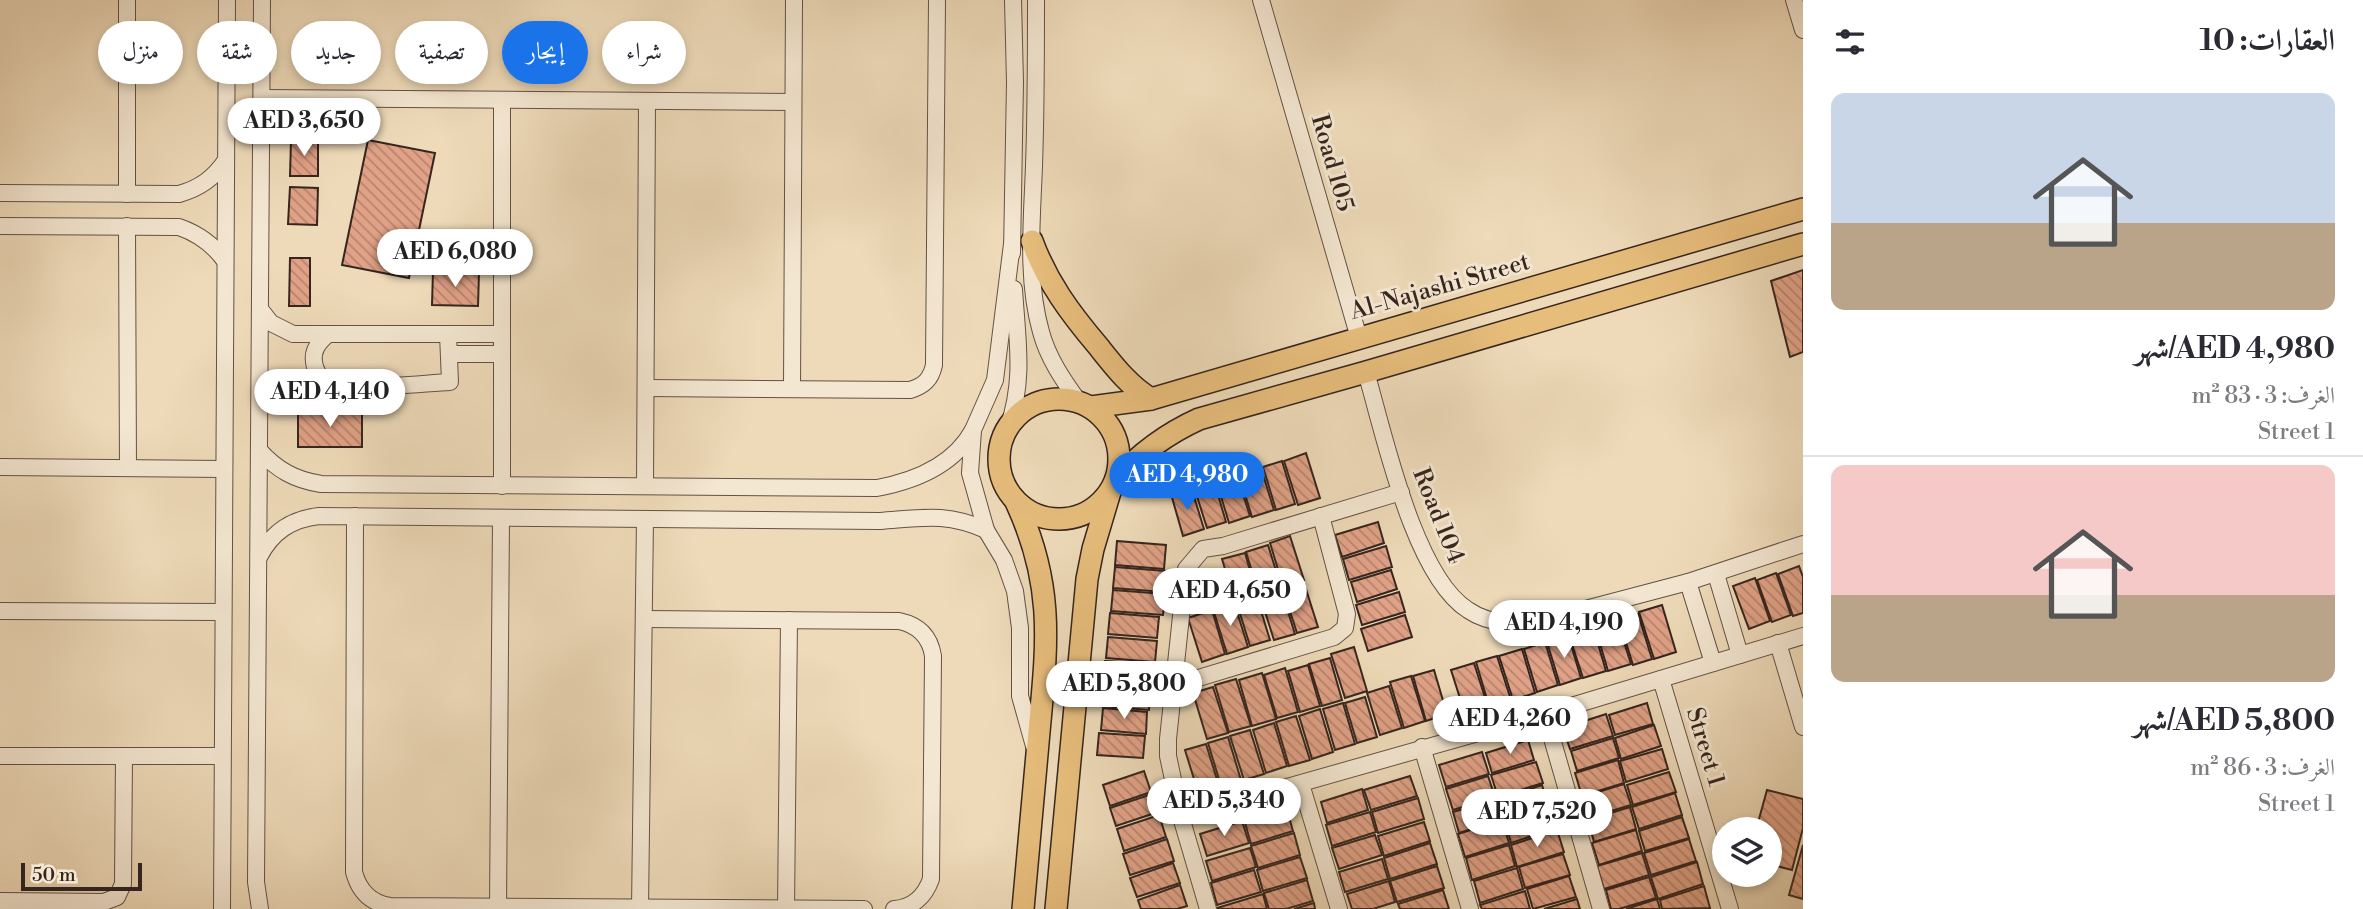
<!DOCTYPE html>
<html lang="ar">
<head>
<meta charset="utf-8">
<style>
  body { margin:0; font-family:"Libre Bodoni",Amiri,serif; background:#f7f7f7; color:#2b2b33; direction:rtl; height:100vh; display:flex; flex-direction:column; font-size:26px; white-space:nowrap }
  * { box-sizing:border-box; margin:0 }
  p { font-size:23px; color:#7c7c81 }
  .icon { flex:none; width:38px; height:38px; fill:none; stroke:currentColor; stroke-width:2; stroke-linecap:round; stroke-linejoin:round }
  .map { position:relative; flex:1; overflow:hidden; direction:ltr }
  .side { display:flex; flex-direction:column; background:#fff; width:560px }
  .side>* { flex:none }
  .top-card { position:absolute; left:21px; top:21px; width:665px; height:63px; direction:rtl; display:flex; gap:14px }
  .tools { position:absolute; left:1712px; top:817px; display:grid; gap:14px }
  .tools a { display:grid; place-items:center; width:70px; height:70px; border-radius:50%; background:#fff; box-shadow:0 4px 10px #0003; font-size:35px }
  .scale { position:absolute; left:21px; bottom:18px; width:121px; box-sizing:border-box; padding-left:7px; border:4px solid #35251e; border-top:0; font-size:19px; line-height:24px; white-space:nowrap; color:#35251e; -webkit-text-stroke:5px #f4e7d2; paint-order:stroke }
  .price { position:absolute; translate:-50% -60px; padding:0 16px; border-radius:24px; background:#fff; color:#222; font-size:23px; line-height:46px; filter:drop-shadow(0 2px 4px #0008) }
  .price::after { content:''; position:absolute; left:50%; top:42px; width:21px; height:16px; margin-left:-10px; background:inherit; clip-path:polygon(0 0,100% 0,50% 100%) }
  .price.current { background:#1a73e8; color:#fff }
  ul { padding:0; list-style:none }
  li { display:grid; align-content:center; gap:14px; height:371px; padding:0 28px }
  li+li { border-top:2px solid #e1e1e2 }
  li span { display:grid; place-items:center; height:217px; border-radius:14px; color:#555 }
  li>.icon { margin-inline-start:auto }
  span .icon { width:126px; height:126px; fill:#fffc; stroke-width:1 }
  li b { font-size:30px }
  h2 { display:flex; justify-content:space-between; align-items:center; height:84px; padding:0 28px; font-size:30px }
  .chip { padding:0 24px; border-radius:32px; background:#fff; box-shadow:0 4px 10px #0003; font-size:24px; line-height:63px }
  .chip.current { background:#1a73e8; color:#fff }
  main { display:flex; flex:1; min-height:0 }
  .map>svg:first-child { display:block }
  .building { fill:url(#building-back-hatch); stroke:#35251e; stroke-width:2 }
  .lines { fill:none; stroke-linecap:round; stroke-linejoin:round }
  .minor-casing { stroke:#635245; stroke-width:18 }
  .major-casing { stroke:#35251e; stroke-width:24 }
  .minor { stroke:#f4e7d2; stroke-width:16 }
  .major { stroke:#e7bd7c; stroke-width:21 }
  .labels { text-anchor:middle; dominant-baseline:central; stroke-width:6; stroke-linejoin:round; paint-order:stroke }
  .street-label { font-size:24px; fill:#35251e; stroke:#f4e7d2 }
</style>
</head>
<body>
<main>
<section class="side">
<h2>العقارات: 10<svg class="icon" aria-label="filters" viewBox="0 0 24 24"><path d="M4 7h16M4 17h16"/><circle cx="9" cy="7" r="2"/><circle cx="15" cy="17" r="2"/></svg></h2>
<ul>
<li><span style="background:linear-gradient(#c9d6e8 60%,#b9a48a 0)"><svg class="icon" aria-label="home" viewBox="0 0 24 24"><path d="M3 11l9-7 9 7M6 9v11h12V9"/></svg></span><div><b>AED 4,980/شهر</b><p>الغرف: 3 · 83 m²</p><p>Street 1</p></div></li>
<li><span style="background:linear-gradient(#f6c9c9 60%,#b9a48a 0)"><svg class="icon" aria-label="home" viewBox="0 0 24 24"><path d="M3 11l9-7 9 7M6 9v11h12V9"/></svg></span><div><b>AED 5,800/شهر</b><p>الغرف: 3 · 86 m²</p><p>Street 1</p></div></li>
</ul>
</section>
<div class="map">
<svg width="1803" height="909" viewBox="0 0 1803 909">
  <defs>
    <pattern id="building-back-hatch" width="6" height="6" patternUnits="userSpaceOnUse" patternTransform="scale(1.75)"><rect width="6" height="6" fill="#e1a287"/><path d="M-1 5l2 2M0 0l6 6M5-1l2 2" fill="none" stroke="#b7846e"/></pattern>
  </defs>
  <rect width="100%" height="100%" fill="#eedab9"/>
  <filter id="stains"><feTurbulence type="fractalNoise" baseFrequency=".00286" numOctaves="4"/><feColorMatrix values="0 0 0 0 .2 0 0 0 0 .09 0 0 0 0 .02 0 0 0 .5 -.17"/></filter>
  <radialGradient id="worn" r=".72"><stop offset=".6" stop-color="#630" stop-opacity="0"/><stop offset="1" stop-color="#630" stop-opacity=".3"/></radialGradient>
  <!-- building -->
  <g class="building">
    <path d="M 291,140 L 318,140 L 318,176 L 290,176 Z"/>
    <path d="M 368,140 L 435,153 L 409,278 L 342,265 Z"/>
    <path d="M 290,187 L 318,188 L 317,225 L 288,224 Z"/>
    <path d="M 463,231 L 479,232 L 478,264 L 461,263 Z"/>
    <path d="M 290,258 L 310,258 L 310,306 L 289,306 Z"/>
    <path d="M 1803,270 L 1803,352 L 1790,357 L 1771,281 Z"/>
    <path d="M 433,271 L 479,273 L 478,306 L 432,305 Z"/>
    <rect x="298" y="411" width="64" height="36"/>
    <path d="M 1306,453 L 1320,498 L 1298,505 L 1284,461 Z"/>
    <path d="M 1282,461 L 1295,504 L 1276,510 L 1263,467 Z"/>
    <path d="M 1260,465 L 1274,510 L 1252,517 L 1238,472 Z"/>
    <path d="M 1236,473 L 1250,516 L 1229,523 L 1216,480 Z"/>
    <path d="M 1214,481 L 1226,522 L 1207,528 L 1194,487 Z"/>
    <path d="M 1191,487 L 1204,529 L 1183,536 L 1171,494 Z"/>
    <path d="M 1378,522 L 1384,543 L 1342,557 L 1335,535 Z"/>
    <path d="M 1290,536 L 1304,580 L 1283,586 L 1270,543 Z"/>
    <path d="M 1117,541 L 1166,545 L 1164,569 L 1115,565 Z"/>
    <path d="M 1268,545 L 1281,587 L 1259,594 L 1246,552 Z"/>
    <path d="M 1386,546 L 1392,567 L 1349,580 L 1343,559 Z"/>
    <path d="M 1245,553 L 1257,595 L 1235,602 L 1222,559 Z"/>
    <path d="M 1799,566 L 1803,577 L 1803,613 L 1793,616 L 1778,574 Z"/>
    <path d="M 1115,567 L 1166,571 L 1164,592 L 1113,588 Z"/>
    <path d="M 1391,570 L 1397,589 L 1357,602 L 1351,582 Z"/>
    <path d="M 1776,573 L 1791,615 L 1772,622 L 1757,580 Z"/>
    <path d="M 1755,578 L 1770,621 L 1749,629 L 1733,586 Z"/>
    <path d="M 1304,583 L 1318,627 L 1297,633 L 1283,590 Z"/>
    <path d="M 1281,589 L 1295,634 L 1274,640 L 1260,596 Z"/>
    <path d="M 1113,590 L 1165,594 L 1163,615 L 1111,611 Z"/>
    <path d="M 1399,592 L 1405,612 L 1362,625 L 1356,605 Z"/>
    <path d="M 1257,598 L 1270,640 L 1250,646 L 1237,604 Z"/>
    <path d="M 1234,602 L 1248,647 L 1227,654 L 1213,609 Z"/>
    <path d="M 1662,605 L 1676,652 L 1654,659 L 1639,612 Z"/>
    <path d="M 1212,610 L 1225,654 L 1202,662 L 1188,618 Z"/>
    <path d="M 1110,613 L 1159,617 L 1157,638 L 1108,634 Z"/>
    <path d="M 1638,614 L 1652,659 L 1633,665 L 1619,620 Z"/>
    <path d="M 1405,615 L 1412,637 L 1368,651 L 1361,629 Z"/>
    <path d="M 1617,620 L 1631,664 L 1608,671 L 1595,627 Z"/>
    <path d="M 1593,627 L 1606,671 L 1583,678 L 1569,635 Z"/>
    <path d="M 1568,635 L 1581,678 L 1560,685 L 1547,642 Z"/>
    <path d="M 1108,637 L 1157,641 L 1155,662 L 1106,658 Z"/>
    <path d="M 1545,642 L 1558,685 L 1537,692 L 1524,649 Z"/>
    <path d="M 1354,647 L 1367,691 L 1345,698 L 1331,654 Z"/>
    <path d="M 1522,649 L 1535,693 L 1513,700 L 1499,656 Z"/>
    <path d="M 1497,656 L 1511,700 L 1489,706 L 1476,662 Z"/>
    <path d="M 1330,658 L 1342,700 L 1322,706 L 1309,664 Z"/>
    <path d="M 1105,661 L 1154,664 L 1152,685 L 1103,681 Z"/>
    <path d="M 1474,663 L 1488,707 L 1465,714 L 1451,670 Z"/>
    <path d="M 1308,665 L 1320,706 L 1300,712 L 1288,671 Z"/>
    <path d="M 1285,668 L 1298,712 L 1277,718 L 1264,675 Z"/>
    <path d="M 1434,670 L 1447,714 L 1426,721 L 1413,676 Z"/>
    <path d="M 1262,673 L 1276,719 L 1252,726 L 1239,680 Z"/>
    <path d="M 1411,676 L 1425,721 L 1404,728 L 1390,682 Z"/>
    <path d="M 1236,679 L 1251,726 L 1229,732 L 1215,685 Z"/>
    <path d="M 1104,684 L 1151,687 L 1149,710 L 1102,706 Z"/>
    <path d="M 1389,686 L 1402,728 L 1380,735 L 1367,693 Z"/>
    <path d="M 1213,687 L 1228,733 L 1207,739 L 1193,693 Z"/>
    <path d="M 1365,697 L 1377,737 L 1357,743 L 1345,703 Z"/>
    <path d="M 1343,703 L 1355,744 L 1335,750 L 1323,709 Z"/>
    <path d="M 1647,703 L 1653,724 L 1615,735 L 1609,715 Z"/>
    <path d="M 1103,708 L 1147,712 L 1146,734 L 1101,730 Z"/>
    <path d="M 1320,709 L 1333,752 L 1312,759 L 1299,716 Z"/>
    <path d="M 1606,714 L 1613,736 L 1570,749 L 1563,728 Z"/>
    <path d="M 1296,716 L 1310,760 L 1289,766 L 1276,722 Z"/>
    <path d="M 1274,723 L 1287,766 L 1266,773 L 1253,730 Z"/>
    <path d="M 1654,725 L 1661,746 L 1621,759 L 1615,738 Z"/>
    <path d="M 1250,730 L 1264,774 L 1244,780 L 1230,736 Z"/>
    <path d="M 1099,733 L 1145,736 L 1143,758 L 1097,755 Z"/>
    <path d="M 1228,737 L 1241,780 L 1221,786 L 1208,743 Z"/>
    <path d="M 1613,738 L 1619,758 L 1577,771 L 1571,751 Z"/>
    <path d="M 1528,740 L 1534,760 L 1492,773 L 1486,753 Z"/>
    <path d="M 1206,744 L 1219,786 L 1198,792 L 1185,750 Z"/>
    <path d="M 1662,749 L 1668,769 L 1626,782 L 1620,761 Z"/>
    <path d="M 1482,752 L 1489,774 L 1446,787 L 1439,765 Z"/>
    <path d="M 1618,760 L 1624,783 L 1582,796 L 1575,773 Z"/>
    <path d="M 1536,762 L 1543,783 L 1498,797 L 1491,775 Z"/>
    <path d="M 1144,771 L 1151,792 L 1110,806 L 1103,785 Z"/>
    <path d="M 1669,772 L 1676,792 L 1633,805 L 1627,785 Z"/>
    <path d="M 1410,776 L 1417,796 L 1371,810 L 1364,790 Z"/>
    <path d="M 1488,776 L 1495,797 L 1453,810 L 1446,789 Z"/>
    <path d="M 1624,784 L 1631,805 L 1588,818 L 1582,797 Z"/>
    <path d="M 1542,785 L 1548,805 L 1506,818 L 1500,799 Z"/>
    <path d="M 1362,789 L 1368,810 L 1327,823 L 1321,802 Z"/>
    <path d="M 1767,790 L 1803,799 L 1803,828 L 1792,870 L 1769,864 L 1769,830 L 1756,830 Z"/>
    <path d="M 1675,793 L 1682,815 L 1639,829 L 1632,807 Z"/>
    <path d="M 1152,794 L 1158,812 L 1116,826 L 1110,808 Z"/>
    <path d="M 1418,798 L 1424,819 L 1378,833 L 1372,812 Z"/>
    <path d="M 1497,799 L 1503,819 L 1459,833 L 1453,812 Z"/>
    <path d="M 1550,807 L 1556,828 L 1511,843 L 1505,821 Z"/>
    <path d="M 1630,807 L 1636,829 L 1594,842 L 1588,820 Z"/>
    <path d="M 1287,810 L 1293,831 L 1251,844 L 1245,823 Z"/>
    <path d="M 1370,812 L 1376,832 L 1332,846 L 1326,825 Z"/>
    <path d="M 1159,815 L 1166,837 L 1124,851 L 1117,829 Z"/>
    <path d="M 1682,817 L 1689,838 L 1645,851 L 1639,831 Z"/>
    <path d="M 1502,820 L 1509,843 L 1465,857 L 1458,834 Z"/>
    <path d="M 1242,821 L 1249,843 L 1207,856 L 1200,834 Z"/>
    <path d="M 1424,822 L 1430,841 L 1384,856 L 1378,836 Z"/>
    <path d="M 1557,830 L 1564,852 L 1517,867 L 1511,845 Z"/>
    <path d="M 1636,830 L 1642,851 L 1599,865 L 1592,843 Z"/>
    <path d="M 1294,833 L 1300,855 L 1258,868 L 1251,846 Z"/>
    <path d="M 1375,835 L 1382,855 L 1339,869 L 1332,848 Z"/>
    <path d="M 1167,839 L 1174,861 L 1130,875 L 1123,854 Z"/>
    <path d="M 1689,839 L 1696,861 L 1651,875 L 1644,853 Z"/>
    <path d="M 1430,843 L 1437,864 L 1390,879 L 1384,858 Z"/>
    <path d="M 1509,845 L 1515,866 L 1472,880 L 1466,858 Z"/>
    <path d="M 1803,845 L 1803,899 L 1789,895 Z"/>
    <path d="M 1250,848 L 1256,867 L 1212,881 L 1206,861 Z"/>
    <path d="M 1642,853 L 1649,875 L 1604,889 L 1597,866 Z"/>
    <path d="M 1563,854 L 1570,875 L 1525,888 L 1519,867 Z"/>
    <path d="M 1300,857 L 1307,878 L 1263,891 L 1257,870 Z"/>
    <path d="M 1382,859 L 1388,879 L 1345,892 L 1339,872 Z"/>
    <path d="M 1697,862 L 1703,884 L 1658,899 L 1651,877 Z"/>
    <path d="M 1173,863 L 1180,883 L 1137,897 L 1130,878 Z"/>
    <path d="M 1437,866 L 1444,888 L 1397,902 L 1390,881 Z"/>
    <path d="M 1517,868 L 1523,889 L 1480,903 L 1474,881 Z"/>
    <path d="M 1254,870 L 1261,892 L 1217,905 L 1211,883 Z"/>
    <path d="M 1569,876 L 1576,897 L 1533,909 L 1527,889 Z"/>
    <path d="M 1649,877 L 1656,898 L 1619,909 L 1611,909 L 1606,890 Z"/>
    <path d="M 1307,880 L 1313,901 L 1286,909 L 1269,909 L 1264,893 Z"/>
    <path d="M 1389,881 L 1395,902 L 1373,909 L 1352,909 L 1347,894 Z"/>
    <path d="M 1180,885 L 1187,906 L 1177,909 L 1141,909 L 1138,900 Z"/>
    <path d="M 1704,886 L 1710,908 L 1662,909 L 1660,900 Z"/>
    <path d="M 1443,890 L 1449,909 L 1400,909 L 1398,904 Z"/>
    <path d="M 1525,891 L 1530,909 L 1482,909 L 1480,905 Z"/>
    <path d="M 1263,894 L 1267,909 L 1217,909 L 1217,908 Z"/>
    <path d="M 1577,899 L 1580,909 L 1544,909 Z"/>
    <path d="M 1657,899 L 1660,909 L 1626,909 Z"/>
    <path d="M 1314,903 L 1315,909 L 1294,909 Z"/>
  </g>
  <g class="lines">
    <defs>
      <g id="minor">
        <path d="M 127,0 L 127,194"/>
        <path d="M 1036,0 C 1036,55 1036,111 1034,166 C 1032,221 1026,279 1041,332 C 1048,358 1063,380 1079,402"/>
        <path d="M 1261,0 L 1359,338"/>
        <path d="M 1794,0 L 1803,30"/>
        <path d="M 262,98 L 793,102"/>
        <path d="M 0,193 L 179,194 C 200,188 214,178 226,160"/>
        <path d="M 0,226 L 179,227 C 199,234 213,244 225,261"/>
        <path d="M 127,226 L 128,468"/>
        <path d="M 1012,244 L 995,380 L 973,430 L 970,473 L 986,530 L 1004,560 L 1015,591 L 1020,628 L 1020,696 L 1034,746"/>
        <path d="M 1012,253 L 1015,82 L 1013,0"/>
        <path d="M 260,309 L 271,323 L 293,334 L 502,334"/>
        <path d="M 328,334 C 319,342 312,350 314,362 C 315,371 321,379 329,383 C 349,392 425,383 450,382 L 448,334"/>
        <path d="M 449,354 L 502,354"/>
        <path d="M 1366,372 C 1384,434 1414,576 1468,610 C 1490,625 1516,624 1540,621 L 1688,582 L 1803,544"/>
        <path d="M 646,388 L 910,390 C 924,386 931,379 934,365 L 937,0"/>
        <path d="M 792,389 L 794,0"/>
        <path d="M 1008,428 C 1025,379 1017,339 1014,289"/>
        <path d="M 259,450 C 277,470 295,480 321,484 L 877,488 C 914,481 954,465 973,430"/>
        <path d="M 0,467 L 224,469"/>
        <path d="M 502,486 L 502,100"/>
        <path d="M 645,486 L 647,101"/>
        <path d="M 355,516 L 354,872 C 359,891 371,903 390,906 L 864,909"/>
        <path d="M 259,557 C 272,532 291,519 319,516 L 880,521 C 921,518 946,512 986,530"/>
        <path d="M 1716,574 L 1740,655"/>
        <path d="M 1688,582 L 1713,663"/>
        <path d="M 0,611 L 223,612"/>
        <path d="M 644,619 L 899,621 C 918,625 930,636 933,656 L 931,879 C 925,896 913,908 894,909"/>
        <path d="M 1778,643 L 1803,727"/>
        <path d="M 1661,679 L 1730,909"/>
        <path d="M 1172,686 L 1334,637 L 1345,628 L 1347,614 L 1321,516"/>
        <path d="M 1545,714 L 1601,909"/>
        <path d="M 1422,747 L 1470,909"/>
        <path d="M 0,756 L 222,756"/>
        <path d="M 1301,784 L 1339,909"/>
        <path d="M 1181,817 L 1545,714 L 1803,636"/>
        <path d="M 0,901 L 104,902 L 117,897 L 123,884 L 124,756"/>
        <path d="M 498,907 L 501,518"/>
        <path d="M 640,908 L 645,519"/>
        <path d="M 222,909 L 227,0"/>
        <path d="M 260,909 L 256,882 L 262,0"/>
        <path d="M 786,909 L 789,620"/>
        <path d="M 1208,909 L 1181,817 L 1168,756 L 1168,739 L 1186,569 L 1203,549 L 1223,546 L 1401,492"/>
      </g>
      <g id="major">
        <path d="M 1032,241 C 1047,282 1070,313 1098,346 C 1114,366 1129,386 1151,399"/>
        <circle cx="1059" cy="459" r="60"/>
        <path d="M 1091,407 L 1151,399 L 1803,209"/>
        <path d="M 1116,480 C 1140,453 1166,434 1199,419 L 1366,372 L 1803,244"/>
        <path d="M 1016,502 C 1057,590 1046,651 1038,743 C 1033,799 1028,854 1023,909"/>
        <path d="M 1056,909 L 1087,579 L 1093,549 L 1110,492"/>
      </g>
    </defs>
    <!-- minor casing -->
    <use href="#minor" class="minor-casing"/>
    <!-- major casing -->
    <use href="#major" class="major-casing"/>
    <!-- minor -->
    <use href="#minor" class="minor"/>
    <!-- major -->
    <use href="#major" class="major"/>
  </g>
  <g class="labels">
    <!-- street labels -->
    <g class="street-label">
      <text transform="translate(1332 163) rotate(74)">Road 105</text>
      <text transform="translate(1440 287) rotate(-16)">Al-Najashi Street</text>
      <text transform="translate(1438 516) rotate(68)">Road 104</text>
      <text transform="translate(1705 747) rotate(73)">Street 1</text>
    </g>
  </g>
  <rect width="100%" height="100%" filter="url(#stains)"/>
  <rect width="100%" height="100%" fill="url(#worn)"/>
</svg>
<div class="tools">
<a><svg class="icon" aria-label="layers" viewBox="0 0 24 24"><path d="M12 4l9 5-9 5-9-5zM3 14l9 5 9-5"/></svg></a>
</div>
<div class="scale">50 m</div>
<b class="price" style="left:304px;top:158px">AED 3,650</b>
<b class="price" style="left:455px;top:289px">AED 6,080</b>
<b class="price" style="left:330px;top:429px">AED 4,140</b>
<b class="price current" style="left:1187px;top:512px">AED 4,980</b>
<b class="price" style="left:1230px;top:628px">AED 4,650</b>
<b class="price" style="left:1564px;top:660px">AED 4,190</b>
<b class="price" style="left:1124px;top:721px">AED 5,800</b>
<b class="price" style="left:1510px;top:756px">AED 4,260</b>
<b class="price" style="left:1224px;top:838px">AED 5,340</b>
<b class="price" style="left:1537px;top:849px">AED 7,520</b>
<div class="top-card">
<a class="chip">شراء</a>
<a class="chip current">إيجار</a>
<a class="chip">تصفية</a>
<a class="chip">جديد</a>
<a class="chip">شقة</a>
<a class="chip">منزل</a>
</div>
</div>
</main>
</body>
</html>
